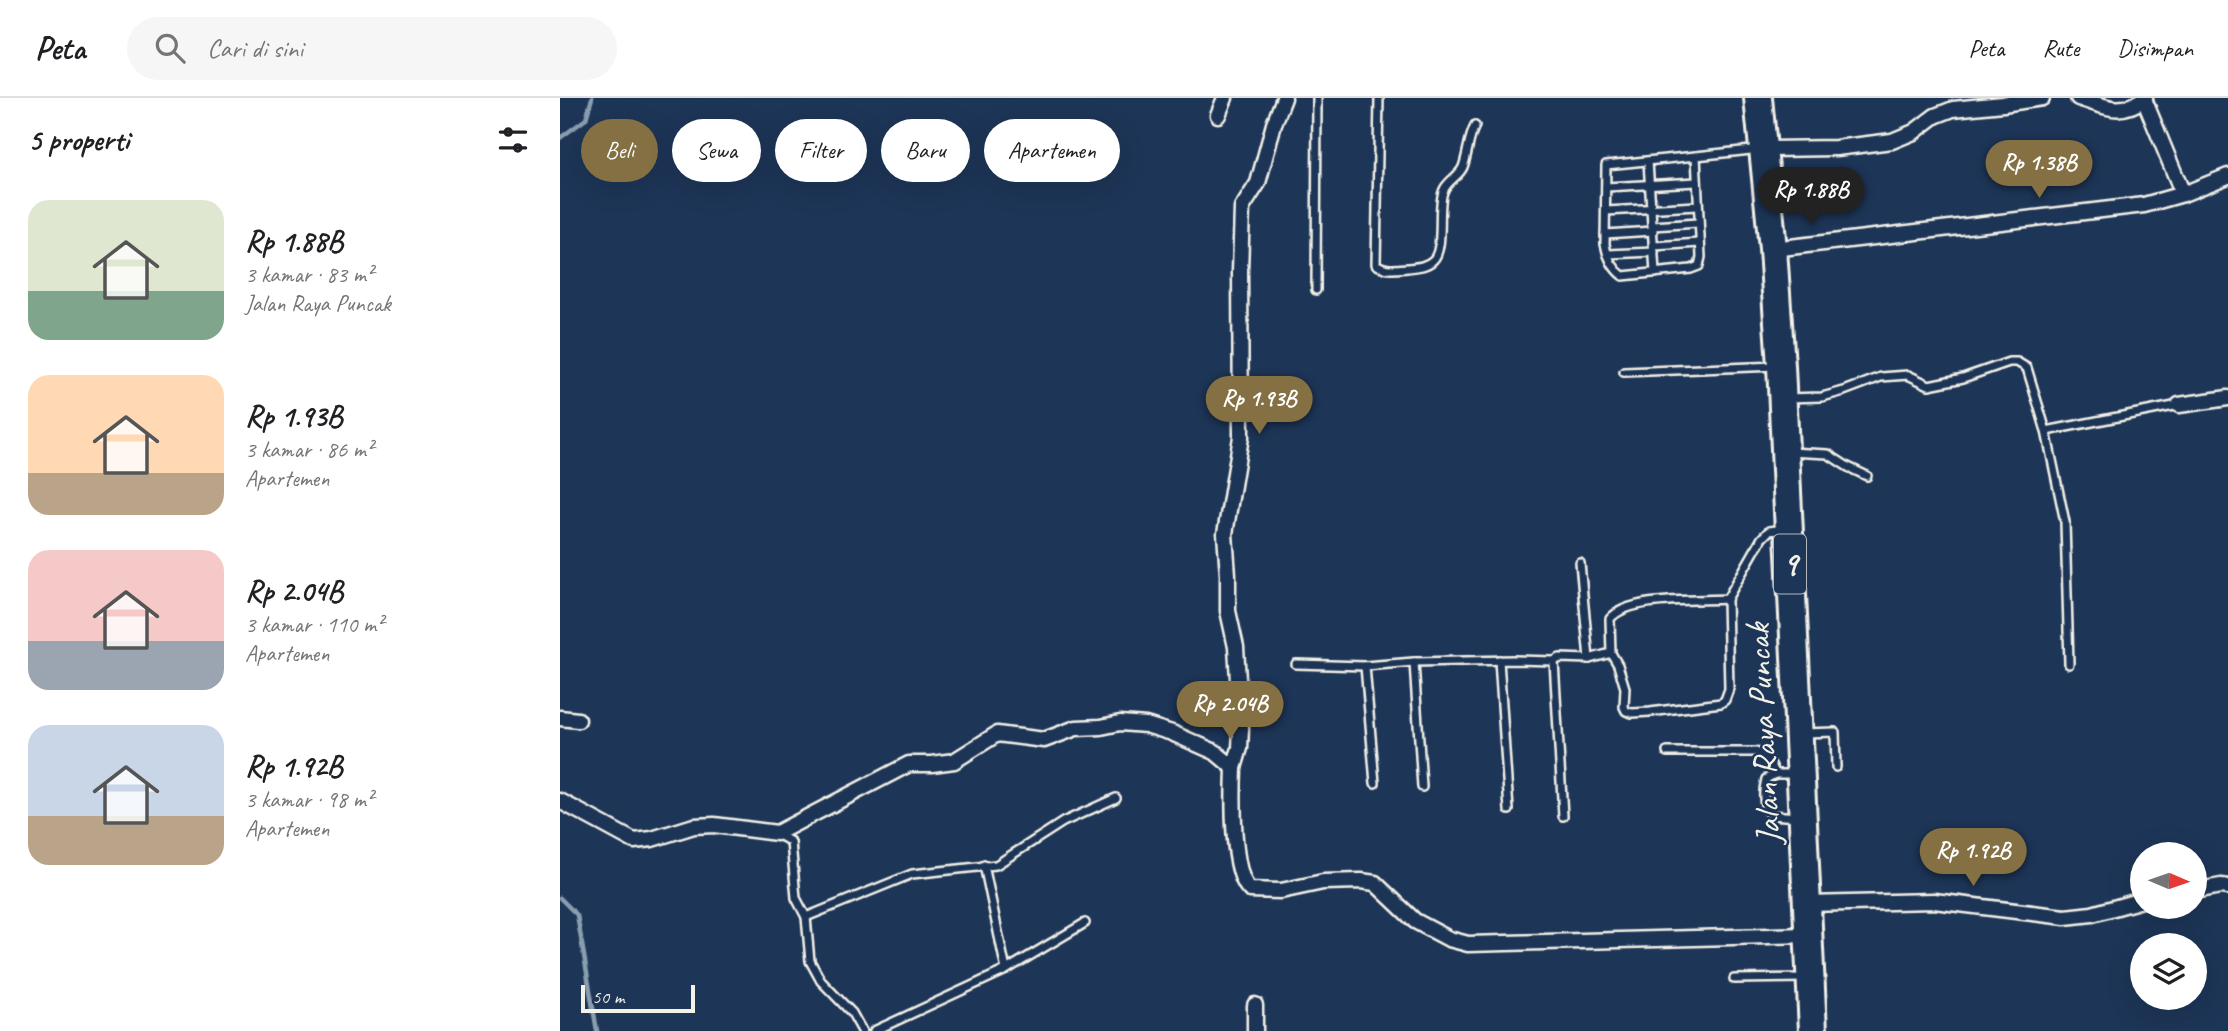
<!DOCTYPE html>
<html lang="id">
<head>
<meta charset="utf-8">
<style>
  body { margin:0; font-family:Caveat,sans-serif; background:#f6f6f6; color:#202124; height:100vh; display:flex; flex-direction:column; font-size:26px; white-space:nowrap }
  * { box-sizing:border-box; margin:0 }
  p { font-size:23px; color:#757577 }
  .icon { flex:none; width:38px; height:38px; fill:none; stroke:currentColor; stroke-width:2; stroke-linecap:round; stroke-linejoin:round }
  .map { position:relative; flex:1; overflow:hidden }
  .side { display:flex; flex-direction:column; background:#fff; width:560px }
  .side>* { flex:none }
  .banner { position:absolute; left:21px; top:21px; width:665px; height:63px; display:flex; gap:14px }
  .needle { width:46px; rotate:92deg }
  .tools { position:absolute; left:1570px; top:744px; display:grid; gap:14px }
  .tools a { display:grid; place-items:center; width:77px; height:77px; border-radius:50%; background:#fff; box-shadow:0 7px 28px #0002; font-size:35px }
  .scale { position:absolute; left:21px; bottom:18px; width:114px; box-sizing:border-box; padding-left:7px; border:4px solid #f4f1e8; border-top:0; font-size:19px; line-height:24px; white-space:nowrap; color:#f4f1e8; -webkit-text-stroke:5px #1d3557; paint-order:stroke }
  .price { position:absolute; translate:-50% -60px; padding:0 16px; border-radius:24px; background:#847042; color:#fff; font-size:23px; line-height:46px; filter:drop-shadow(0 2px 4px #0008) }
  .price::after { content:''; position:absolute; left:50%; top:42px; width:21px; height:16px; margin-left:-10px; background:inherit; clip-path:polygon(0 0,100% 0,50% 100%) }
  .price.on { background:#222; color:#fff }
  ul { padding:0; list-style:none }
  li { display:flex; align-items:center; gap:21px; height:175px; padding:0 28px }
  li span { display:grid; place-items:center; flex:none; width:196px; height:140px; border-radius:21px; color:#555 }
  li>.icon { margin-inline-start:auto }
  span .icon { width:84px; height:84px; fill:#fffc; stroke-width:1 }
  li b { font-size:30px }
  h2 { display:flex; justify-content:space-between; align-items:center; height:84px; padding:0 28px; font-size:30px }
  .chip { padding:0 24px; border-radius:32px; background:#fff; box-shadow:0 7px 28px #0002; font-size:24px; line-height:63px }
  .chip.on { background:#847042; color:#fff }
  header { display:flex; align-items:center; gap:42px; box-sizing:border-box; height:98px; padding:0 35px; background:#fff; border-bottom:2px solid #e0e0e0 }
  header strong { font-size:33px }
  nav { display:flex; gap:38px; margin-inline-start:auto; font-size:24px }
  .search { width:490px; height:63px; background:#f6f6f6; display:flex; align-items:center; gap:18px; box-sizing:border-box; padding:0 24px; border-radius:38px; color:#757577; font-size:26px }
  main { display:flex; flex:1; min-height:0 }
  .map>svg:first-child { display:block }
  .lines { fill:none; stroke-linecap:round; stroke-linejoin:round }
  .stream { stroke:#899eaf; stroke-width:4.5 }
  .lane-casing { stroke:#f4f1e8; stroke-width:12 }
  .street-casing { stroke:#f4f1e8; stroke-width:19 }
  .highway-casing { stroke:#f4f1e8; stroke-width:32 }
  .lane { stroke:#1d3557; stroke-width:7 }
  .street { stroke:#1d3557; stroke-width:14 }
  .highway { stroke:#1d3557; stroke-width:26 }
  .labels { text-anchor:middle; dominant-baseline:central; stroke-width:5; stroke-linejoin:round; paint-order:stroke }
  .shield { fill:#1d3557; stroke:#b4b9bc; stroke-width:2 }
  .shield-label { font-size:33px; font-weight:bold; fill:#f4f1e8 }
  .street-label { font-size:35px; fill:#f4f1e8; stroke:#1d3557 }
</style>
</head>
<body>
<header>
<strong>Peta</strong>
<div class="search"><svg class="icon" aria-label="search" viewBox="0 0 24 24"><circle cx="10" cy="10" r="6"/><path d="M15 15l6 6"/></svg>Cari di sini</div>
<nav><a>Peta</a><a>Rute</a><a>Disimpan</a></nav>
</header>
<main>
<section class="side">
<h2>5 properti<svg class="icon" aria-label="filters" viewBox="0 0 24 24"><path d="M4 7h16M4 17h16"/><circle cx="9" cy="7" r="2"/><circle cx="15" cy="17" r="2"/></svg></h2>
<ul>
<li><span style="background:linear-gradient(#dfe7d0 65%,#7fa58c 0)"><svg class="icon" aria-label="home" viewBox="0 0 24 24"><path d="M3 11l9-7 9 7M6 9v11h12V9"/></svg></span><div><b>Rp 1.88B</b><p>3 kamar · 83 m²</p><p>Jalan Raya Puncak</p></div></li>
<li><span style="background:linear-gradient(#ffd9b3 70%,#b9a48a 0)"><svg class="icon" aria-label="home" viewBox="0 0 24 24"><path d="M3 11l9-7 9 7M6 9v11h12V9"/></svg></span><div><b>Rp 1.93B</b><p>3 kamar · 86 m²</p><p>Apartemen</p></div></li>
<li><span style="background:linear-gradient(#f6c9c9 65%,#9aa5b1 0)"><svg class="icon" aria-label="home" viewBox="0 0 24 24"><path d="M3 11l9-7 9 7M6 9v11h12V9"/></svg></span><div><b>Rp 2.04B</b><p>3 kamar · 110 m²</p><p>Apartemen</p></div></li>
<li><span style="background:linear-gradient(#c9d6e8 65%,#b9a48a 0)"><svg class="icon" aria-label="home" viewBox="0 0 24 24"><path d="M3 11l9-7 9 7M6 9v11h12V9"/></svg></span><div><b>Rp 1.92B</b><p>3 kamar · 98 m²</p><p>Apartemen</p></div></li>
</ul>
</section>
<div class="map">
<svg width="1668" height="933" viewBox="0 0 1668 933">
  <rect width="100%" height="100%" fill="#1d3557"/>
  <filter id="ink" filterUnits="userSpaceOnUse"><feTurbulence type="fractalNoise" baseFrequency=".0143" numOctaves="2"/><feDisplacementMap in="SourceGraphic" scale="14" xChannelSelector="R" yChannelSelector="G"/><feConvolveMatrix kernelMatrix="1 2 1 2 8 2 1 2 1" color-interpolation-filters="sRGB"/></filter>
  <g filter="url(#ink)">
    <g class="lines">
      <!-- stream -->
      <g class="stream">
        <path d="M 0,40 L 26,21 L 32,0"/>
        <path d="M 0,800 L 17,817 L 37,933"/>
      </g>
      <defs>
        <g id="lane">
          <path d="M 819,0 L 816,166 C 825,173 837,171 847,170 C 856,169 866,169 873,162 C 885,151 877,110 883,94 C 886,83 899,79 903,69 C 908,56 908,41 915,28"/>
          <path d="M 1136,58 L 1141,159 L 1139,168 L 1131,171 L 1063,178 C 1053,171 1047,158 1045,146 L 1046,67 Z"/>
          <path d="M 1136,58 L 1200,51"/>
          <path d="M 1088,63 L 1095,175"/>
          <path d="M 1046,89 L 1137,84"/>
          <path d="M 1046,113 L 1137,108"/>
          <path d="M 1093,128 L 1138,125"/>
          <path d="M 1045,136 L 1093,133"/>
          <path d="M 1094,148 L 1140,145"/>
          <path d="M 1048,156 L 1094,154"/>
          <path d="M 756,192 L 757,0"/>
          <path d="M 1064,274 L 1217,268"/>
          <path d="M 1226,300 L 1262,299 L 1284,293 L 1321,279 L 1348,277 L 1369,287 L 1403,280 L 1449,264 L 1457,264 L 1467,270 L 1486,333 L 1505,424 L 1509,566"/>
          <path d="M 1486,333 L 1619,307"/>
          <path d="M 1229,354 L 1268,356 L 1288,369 L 1307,378"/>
          <path d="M 1020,465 L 1029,561"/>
          <path d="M 1051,555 L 1058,567 L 1065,590 L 1064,609 L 1066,613 L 1072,615 L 1090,614 L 1161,605 L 1165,602 L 1169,591 L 1167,501"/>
          <path d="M 939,562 L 949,712"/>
          <path d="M 994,563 L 1003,718"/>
          <path d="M 854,564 L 862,689"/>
          <path d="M 736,566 L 805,568 L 854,564 L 953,562 L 994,563 L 1000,560 L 1029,561 L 1051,555 L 1050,521 C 1068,498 1138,503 1167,501 L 1202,440 L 1209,433 L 1225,431"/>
          <path d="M 805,568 L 815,685"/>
          <path d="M 1243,635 L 1275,634 L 1276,669"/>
          <path d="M 1107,654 L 1196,654 C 1208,658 1211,665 1215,676"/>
          <path d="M 1236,676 L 1215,676 L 1206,681 C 1203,693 1202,708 1211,717 L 1238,719"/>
          <path d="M 217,736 L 231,744 L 236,800 L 246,819 L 250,863 L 261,883 L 292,915 L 302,933"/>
          <path d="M 424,767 L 446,872"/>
          <path d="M 246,819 L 352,776 L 436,767 L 503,724 L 556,700"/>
          <path d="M 1174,881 L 1246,880"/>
          <path d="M 314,933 L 446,872 L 525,825"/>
        </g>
        <g id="street">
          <path d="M 1518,0 C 1545,8 1560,19 1585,0"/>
          <path d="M 1584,1 L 1623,96"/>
          <path d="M 658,17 L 665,0"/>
          <path d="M 1204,51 L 1276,50 L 1332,43 L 1354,34 L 1375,18 L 1393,11 L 1443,6 L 1482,0"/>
          <path d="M 1213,151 L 1584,107 L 1623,96 L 1668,78"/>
          <path d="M 1619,307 L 1668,300"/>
          <path d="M 0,620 L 18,622"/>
          <path d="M 674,670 L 680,650 L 681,631 L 676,549 L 668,513 L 668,477 L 665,436 L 681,339 L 680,174 L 682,110 L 698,85 L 714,26 L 724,0"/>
          <path d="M 0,703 L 74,743 L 92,741 L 134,728 L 154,727 L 217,735 L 349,666 L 372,666 L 394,663 L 437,636 L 484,642 L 516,630 L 541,629 L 560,625 L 586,627 L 612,635 L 655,654 L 674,670 C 673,695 671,776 690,792 L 721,793 L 763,784 L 801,783 L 815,785 L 855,823 L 889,841 L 908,846 L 1248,837"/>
          <path d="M 1634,793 L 1661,788 L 1668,789"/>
          <path d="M 1247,806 L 1374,803 L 1505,819 L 1532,816 L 1582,802"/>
          <path d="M 695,933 L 695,907"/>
        </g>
        <path id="highway" d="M 1198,0 L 1213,151 L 1221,268 L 1253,933"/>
      </defs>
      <!-- lane casing -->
      <use href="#lane" class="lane-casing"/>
      <!-- street casing -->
      <use href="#street" class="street-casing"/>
      <!-- highway casing -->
      <use href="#highway" class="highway-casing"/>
      <!-- lane -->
      <use href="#lane" class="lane"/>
      <!-- street -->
      <use href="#street" class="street"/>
      <!-- highway -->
      <use href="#highway" class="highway"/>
    </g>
  </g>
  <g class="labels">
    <!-- shield labels -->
    <rect class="shield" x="1214" y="436.5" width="32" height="59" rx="5"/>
    <g class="shield-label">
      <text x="1230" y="466">9</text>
    </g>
    <!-- street labels -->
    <g class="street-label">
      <text transform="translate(1203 636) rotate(-93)">Jalan Raya Puncak</text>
    </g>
  </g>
</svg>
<div class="tools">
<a><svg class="needle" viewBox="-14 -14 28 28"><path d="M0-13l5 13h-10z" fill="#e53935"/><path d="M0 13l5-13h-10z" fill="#757577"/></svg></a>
<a><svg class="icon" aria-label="layers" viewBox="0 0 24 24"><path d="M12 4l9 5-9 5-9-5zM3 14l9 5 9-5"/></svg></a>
</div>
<div class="scale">50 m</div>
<b class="price" style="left:1479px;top:102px">Rp 1.38B</b>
<b class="price on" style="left:1251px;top:129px">Rp 1.88B</b>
<b class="price" style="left:699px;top:338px">Rp 1.93B</b>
<b class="price" style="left:670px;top:643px">Rp 2.04B</b>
<b class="price" style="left:1413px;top:790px">Rp 1.92B</b>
<div class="banner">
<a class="chip on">Beli</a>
<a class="chip">Sewa</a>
<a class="chip">Filter</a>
<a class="chip">Baru</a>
<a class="chip">Apartemen</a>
</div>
</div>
</main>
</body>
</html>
